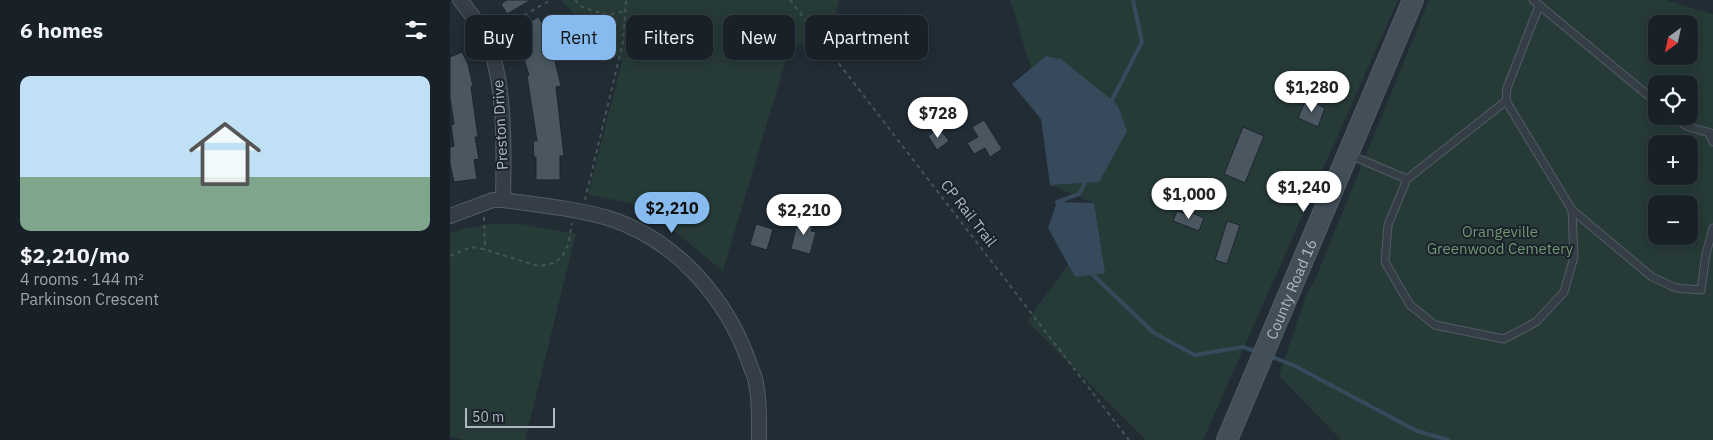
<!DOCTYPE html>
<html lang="en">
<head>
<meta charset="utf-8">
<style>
  body { margin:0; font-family:"IBM Plex Sans",sans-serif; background:#222930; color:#f1f3f6; height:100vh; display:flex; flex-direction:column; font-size:19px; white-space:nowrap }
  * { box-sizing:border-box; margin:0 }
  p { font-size:16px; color:#9fa3a8 }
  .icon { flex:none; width:28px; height:28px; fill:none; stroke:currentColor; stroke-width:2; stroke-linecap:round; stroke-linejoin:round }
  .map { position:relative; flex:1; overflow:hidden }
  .panel { display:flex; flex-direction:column; background:#192128; width:450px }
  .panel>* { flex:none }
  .hud { position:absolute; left:15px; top:15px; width:475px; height:45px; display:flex; gap:10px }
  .needle { width:32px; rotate:213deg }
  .tools { position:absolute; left:1198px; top:15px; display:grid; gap:10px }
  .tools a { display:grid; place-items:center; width:50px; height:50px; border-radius:10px; background:#192128; box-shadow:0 2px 12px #0003,0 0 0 1px #373e45; font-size:25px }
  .scale { position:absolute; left:15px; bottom:12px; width:90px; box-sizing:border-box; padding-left:5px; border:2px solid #afb9c3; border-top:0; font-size:14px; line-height:18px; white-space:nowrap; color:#afb9c3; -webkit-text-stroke:4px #1a232a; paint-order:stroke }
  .price { position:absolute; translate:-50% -42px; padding:0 11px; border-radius:18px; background:#fff; color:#222; font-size:16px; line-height:32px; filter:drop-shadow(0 1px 2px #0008) }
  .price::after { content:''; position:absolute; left:50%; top:30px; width:15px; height:11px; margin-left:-8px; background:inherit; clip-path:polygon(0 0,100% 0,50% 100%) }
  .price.selected { background:#87bbef; color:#111 }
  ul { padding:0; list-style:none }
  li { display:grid; align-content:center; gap:10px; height:265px; padding:0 20px }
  li span { display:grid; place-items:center; height:155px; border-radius:10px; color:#555 }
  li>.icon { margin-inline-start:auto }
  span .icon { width:90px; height:90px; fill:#fffc; stroke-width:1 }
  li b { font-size:21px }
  h2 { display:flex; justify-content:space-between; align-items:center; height:60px; padding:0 20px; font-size:21px }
  .pill { padding:0 18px; border-radius:10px; background:#192128; box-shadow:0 2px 12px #0003,0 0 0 1px #373e45; font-size:18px; line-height:45px }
  .pill.selected { background:#87bbef; color:#111 }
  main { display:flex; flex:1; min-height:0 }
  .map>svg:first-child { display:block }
  .green { fill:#263a38; fill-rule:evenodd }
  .water { fill:#364a5c }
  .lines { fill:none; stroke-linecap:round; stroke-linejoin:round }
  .stream { stroke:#364a5c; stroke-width:4 }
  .building { fill:#4a5761; stroke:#1c252c }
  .service-casing { stroke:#525c64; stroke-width:9 }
  .minor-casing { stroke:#525c64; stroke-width:16 }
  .secondary-casing { stroke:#525c64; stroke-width:22 }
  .path { stroke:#435555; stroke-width:2; stroke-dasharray:4 4; stroke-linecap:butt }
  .service { stroke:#353e46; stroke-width:7 }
  .minor { stroke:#353e46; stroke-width:14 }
  .secondary { stroke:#434e59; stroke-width:20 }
  .labels { text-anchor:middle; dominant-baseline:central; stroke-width:4; stroke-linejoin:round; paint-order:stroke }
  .street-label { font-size:15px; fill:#afb9c3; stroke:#1a232a }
  .park-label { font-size:15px; fill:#709674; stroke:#1a232a }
</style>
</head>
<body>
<main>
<section class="panel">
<h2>6 homes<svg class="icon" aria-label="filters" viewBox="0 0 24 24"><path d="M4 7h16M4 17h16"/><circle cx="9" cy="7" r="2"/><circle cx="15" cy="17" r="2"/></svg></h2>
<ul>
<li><span style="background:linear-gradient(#bfe0f5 65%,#7fa58c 0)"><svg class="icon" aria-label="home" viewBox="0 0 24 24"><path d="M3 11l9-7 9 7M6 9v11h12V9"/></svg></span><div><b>$2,210/mo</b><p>4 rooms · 144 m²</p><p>Parkinson Crescent</p></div></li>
</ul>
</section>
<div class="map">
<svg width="1263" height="440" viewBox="0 0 1263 440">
  <rect width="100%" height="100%" fill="#212c35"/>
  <!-- green -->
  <g class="green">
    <path d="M 111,0 L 389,0 L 379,45 L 348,45 L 338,53 L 273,271 L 224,231 L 180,203 L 138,195 L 172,61 L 163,57 Z"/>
    <path d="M 560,0 L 948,0 L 753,440 L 696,440 L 577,321 L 618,265 L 625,277 L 644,203 L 600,185 L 649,182 L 668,106 L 611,59 L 596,56 L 581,68 Z"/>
    <path d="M 979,0 L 1216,0 L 1263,14 L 1263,440 L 891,440 L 829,376 L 857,292 L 864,282 ZM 1206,24 L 1239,24 L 1239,56 L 1206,56 ZM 1206,84 L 1239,84 L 1239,116 L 1206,116 ZM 1206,144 L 1239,144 L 1239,176 L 1206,176 ZM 1206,204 L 1239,204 L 1239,236 L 1206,236 Z"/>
    <path d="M 43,224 L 71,224 L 126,234 L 75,440 L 13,440 L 0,436 L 0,233 L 15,228 Z"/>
  </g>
  <!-- water -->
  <g class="water">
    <path d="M 596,56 L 611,59 L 662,100 L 668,106 L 677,131 L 649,182 L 600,185 L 591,119 L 562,84 Z"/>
    <path d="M 607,202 L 644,203 L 655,273 L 625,277 L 598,228 Z"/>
  </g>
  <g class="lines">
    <!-- stream -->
    <g class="stream">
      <path d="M 662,100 L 692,42 L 683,0"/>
      <path d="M 607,202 L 629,194 L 635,183"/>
      <path d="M 643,275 L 704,333 L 745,355 L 793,347 L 808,352"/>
      <path d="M 820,356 L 845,366 L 967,431 L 998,440"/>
    </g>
  </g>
  <!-- building -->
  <g class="building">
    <path d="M 57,0 L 81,0 L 57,14 L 51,4 Z"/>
    <path d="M 89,17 L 101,44 L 111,86 L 106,87 L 114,156 L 110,156 L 110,180 L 86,180 L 86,157 L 84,158 L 83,141 L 87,141 L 77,76 L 79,75 L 71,50 L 61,30 Z"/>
    <path d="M 12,52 L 18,64 L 23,86 L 21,87 L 28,137 L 25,137 L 29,159 L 24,160 L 27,179 L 4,182 L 0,164 L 0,147 L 4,146 L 1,125 L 4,124 L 0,98 L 0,57 Z"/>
    <path d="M 856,99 L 875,108 L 868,127 L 848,118 Z"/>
    <path d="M 534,120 L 552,149 L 540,157 L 535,148 L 524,154 L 517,143 L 528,137 L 522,127 Z"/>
    <path d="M 793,127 L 814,136 L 795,183 L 774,174 Z"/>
    <path d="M 489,128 L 499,141 L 487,150 L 478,136 Z"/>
    <path d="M 727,211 L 741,216 L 742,213 L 754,218 L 749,231 L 723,221 Z"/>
    <path d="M 349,216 L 364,219 L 361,231 L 366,232 L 360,254 L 341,249 Z"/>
    <path d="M 777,221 L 790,225 L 777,264 L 765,260 Z"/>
    <path d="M 306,224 L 323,229 L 317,250 L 300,245 Z"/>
  </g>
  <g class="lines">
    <defs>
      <g id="service">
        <path d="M 1083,0 L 1206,102"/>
        <path d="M 1089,6 L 1057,88 L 1056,101 L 1122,210 L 1202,277 L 1226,288 L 1251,290 L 1256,254 L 1263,228"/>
        <path d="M 1056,101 L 957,179 L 938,225 L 935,262 L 960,305 L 985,325 L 1054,339 L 1086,322 L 1114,292 L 1124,257 L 1122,210"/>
        <path d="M 1224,116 L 1236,126 L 1263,134"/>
        <path d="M 1258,132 L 1263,142"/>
        <path d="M 900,155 L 957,179"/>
      </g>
      <g id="minor">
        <path d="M 10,0 C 19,11 30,25 36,38 C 56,79 54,153 53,200"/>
        <path d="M 0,216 L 43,200 L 53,200 C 88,205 124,208 158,218 C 225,239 276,297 299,362 C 301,369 305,376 306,383 C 310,402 309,421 309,440"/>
      </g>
      <g id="secondary">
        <path id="s1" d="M 777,440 L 963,0"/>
      </g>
    </defs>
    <!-- service casing -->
    <use href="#service" class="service-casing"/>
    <!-- minor casing -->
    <use href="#minor" class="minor-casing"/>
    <!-- secondary casing -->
    <use href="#secondary" class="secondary-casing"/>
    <!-- path -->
    <g class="path">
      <path d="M 125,0 L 132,7 L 157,15 L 175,11"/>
      <path d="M 340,0 L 679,440"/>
      <path d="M 46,31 L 101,0"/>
      <path d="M 135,200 L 173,42 L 176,0"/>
      <path d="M 34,217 L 35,250"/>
      <path d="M 0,256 L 21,247 L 33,249 L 88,266 C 117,264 118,247 122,223"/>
    </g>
    <!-- service -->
    <use href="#service" class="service"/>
    <!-- minor -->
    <use href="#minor" class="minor"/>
    <!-- secondary -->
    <use href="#secondary" class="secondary"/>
  </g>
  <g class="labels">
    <!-- street labels -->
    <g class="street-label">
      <text transform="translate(50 125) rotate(-93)">Preston Drive</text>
      <text transform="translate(519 213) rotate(52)">CP Rail Trail</text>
      <text stroke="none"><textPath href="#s1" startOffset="164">County Road 16</textPath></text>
    </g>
    <!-- park labels -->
    <g class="park-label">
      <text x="1050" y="231">Orangeville<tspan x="1050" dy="17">Greenwood Cemetery</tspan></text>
    </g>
  </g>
</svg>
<div class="tools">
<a><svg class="needle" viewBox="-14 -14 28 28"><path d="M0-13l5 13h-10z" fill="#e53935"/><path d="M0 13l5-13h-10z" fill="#9fa3a8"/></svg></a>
<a><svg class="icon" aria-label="locate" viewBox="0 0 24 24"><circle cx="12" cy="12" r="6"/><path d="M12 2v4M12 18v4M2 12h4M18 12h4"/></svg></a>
<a>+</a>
<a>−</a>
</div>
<div class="scale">50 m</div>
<b class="price" style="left:862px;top:113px">$1,280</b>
<b class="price" style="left:488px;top:139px">$728</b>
<b class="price" style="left:854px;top:213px">$1,240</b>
<b class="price" style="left:739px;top:220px">$1,000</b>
<b class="price selected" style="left:222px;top:234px">$2,210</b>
<b class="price" style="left:354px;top:236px">$2,210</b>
<div class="hud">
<a class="pill">Buy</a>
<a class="pill selected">Rent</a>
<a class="pill">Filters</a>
<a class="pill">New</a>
<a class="pill">Apartment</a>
</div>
</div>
</main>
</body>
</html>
